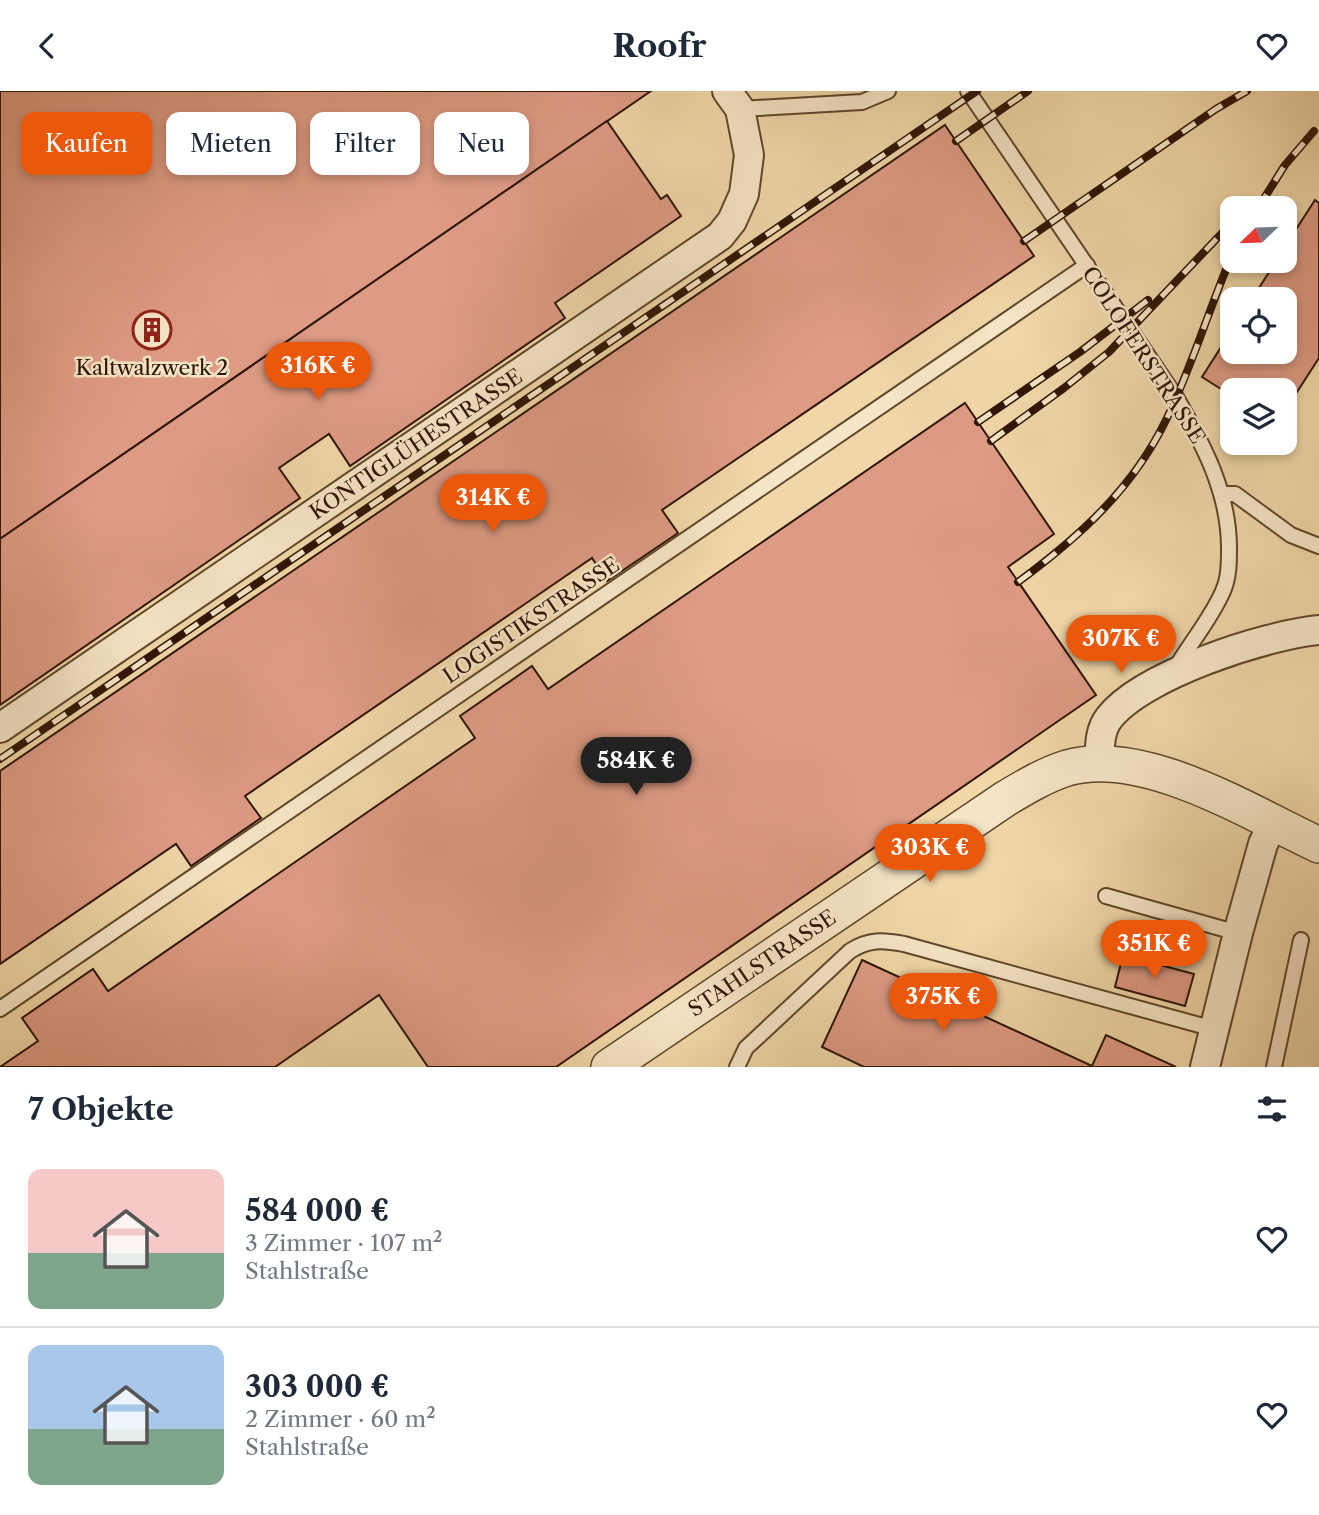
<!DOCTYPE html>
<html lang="de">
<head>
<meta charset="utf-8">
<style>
  body { margin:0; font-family:"Libre Caslon Text",serif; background:#f6f6f7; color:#1f2937; height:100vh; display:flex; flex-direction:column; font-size:26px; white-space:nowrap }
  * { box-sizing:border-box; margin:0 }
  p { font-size:23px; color:#747a83 }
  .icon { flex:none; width:38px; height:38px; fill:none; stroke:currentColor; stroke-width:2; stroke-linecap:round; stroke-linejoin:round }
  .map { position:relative; height:976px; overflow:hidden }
  .drawer { display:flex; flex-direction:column; background:#fff; flex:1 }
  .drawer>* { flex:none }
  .hud { position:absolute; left:21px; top:21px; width:700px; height:63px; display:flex; gap:14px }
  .needle { width:46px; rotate:247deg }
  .fabs { position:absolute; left:1220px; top:105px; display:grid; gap:14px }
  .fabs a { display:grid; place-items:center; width:77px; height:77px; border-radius:14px; background:#fff; box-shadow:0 4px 10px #0003; font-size:35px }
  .price { position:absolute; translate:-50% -60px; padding:0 16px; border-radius:24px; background:#ea580c; color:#fff; font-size:23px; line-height:46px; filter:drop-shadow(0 2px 4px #0008) }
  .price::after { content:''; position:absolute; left:50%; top:42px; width:21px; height:16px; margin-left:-10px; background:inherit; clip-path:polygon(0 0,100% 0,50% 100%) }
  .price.current { background:#222; color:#fff }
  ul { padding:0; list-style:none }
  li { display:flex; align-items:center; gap:21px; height:175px; padding:0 28px }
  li+li { border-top:2px solid #e0e1e3 }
  li span { display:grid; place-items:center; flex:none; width:196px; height:140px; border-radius:14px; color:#555 }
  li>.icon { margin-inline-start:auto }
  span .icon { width:84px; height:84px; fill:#fffc; stroke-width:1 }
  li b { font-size:30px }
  h2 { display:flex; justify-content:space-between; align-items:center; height:84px; padding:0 28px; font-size:30px }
  .chip { padding:0 24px; border-radius:14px; background:#fff; box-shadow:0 4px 10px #0003; font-size:24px; line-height:63px }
  .chip.current { background:#ea580c; color:#fff }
  header { display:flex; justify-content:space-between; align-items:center; height:91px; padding:0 28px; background:#fff; font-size:32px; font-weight:700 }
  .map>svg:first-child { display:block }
  .building { fill:#de9b84; stroke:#2e1500; stroke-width:2 }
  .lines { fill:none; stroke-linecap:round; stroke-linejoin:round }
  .service-casing { stroke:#5f462a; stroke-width:18 }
  .minor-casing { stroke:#5f462a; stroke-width:32 }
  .tertiary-casing { stroke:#5f462a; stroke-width:38 }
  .service { stroke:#f6e5c6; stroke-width:14 }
  .minor { stroke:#f6e5c6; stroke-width:28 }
  .tertiary { stroke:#f6e5c6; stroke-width:35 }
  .rail-casing { stroke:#2e1500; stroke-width:8 }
  .rail { stroke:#f6e5c6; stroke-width:5; stroke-dasharray:16; stroke-linecap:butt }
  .labels { text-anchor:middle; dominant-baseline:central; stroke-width:5; stroke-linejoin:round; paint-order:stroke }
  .street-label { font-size:21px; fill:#2e1500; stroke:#f6e5c6 }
  .poi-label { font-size:21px; fill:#2e1500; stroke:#f6e5c6 }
</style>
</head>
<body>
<header><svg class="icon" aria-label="back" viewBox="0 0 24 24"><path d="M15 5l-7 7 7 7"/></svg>Roofr<svg class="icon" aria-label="heart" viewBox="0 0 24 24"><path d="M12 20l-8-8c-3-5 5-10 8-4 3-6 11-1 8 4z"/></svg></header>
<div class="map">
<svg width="1319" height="976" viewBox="0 0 1319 976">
  <rect width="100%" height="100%" fill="#f1d7a8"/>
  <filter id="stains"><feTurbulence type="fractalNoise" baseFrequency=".00286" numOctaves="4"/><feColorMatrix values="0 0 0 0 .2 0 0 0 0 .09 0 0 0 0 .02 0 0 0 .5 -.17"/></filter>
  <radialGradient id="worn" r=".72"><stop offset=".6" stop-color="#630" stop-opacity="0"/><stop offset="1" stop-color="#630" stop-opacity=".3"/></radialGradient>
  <!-- building -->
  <g class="building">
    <path d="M 0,0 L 651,0 L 0,448 Z"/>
    <path d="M 607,30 L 661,108 L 667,104 L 681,125 L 555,212 L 565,227 L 350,375 L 329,343 L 279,377 L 300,407 L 0,614 L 0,448 Z"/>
    <path d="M 945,34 L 1034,165 L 662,419 L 678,442 L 607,490 L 592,467 L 245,705 L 261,727 L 191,775 L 176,753 L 0,873 L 0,680 Z"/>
    <path d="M 1315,109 L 1319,112 L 1319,267 L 1284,321 L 1284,299 L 1232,299 L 1232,305 L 1202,286 L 1232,239 L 1232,261 L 1284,261 L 1284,208 L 1252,208 L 1276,170 L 1284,170 L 1284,157 Z"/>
    <path d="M 965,312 L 1054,443 L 1008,476 L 1096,604 L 556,976 L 428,976 L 379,904 L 275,976 L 0,976 L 38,950 L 22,927 L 93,878 L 108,900 L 475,647 L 460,625 L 532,575 L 548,598 Z"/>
    <path d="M 1123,864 L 1194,883 L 1185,915 L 1115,896 Z"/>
    <path d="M 862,869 L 1092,975 L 1106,944 L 1176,976 L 864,976 L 822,956 Z"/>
  </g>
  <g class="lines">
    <defs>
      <g id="service">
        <path d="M 968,0 L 1176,306 C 1203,353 1229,401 1229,457 C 1229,471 1229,487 1223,500 C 1211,528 1190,552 1175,578"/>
        <path d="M 740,18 L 862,11 L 888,0"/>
        <path d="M 1222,403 L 1235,403 L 1291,444 L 1319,455"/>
        <path d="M 1106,805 L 1238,842"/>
        <path d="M 0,918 L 1087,174"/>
        <path d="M 737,976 L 746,957 L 850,860 C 869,848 882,849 904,853 L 1214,938"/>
        <path d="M 1274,976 L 1301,849"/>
      </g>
      <g id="minor">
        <path d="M 0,637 L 720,145 L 732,130 L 744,103 L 749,64 L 740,18 L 727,0"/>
        <path d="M 1099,673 C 1100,657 1099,640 1109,627 C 1142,584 1266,544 1319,539"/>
        <path d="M 1205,976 L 1238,842 L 1263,753 L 1273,732"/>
      </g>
      <path id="tertiary" d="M 609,976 L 1005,708 C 1025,696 1045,684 1067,677 C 1144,655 1250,722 1319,754"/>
    </defs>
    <!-- service casing -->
    <use href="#service" class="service-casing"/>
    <!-- minor casing -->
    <use href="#minor" class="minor-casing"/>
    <!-- tertiary casing -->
    <use href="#tertiary" class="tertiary-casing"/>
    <!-- service -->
    <use href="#service" class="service"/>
    <!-- minor -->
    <use href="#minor" class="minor"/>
    <!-- tertiary -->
    <use href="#tertiary" class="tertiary"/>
    <defs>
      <g id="rail">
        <path d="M 956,50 L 1028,0"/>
        <path d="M 1258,117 L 1285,74 L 1314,40"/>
        <path d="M 1024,150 L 1216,18 L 1247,0"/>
        <path d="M 978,331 L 1080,261 L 1148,209"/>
        <path d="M 991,350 L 1064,297 L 1109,261 L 1223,141"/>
        <path d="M 1018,491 C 1079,446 1133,398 1167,327 C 1192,275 1209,218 1232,164"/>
        <path d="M 0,668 L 977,0"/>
      </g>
    </defs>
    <!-- rail casing -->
    <use href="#rail" class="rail-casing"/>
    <!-- rail -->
    <use href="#rail" class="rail"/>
  </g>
  <!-- icons -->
  <defs>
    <symbol id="building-ring" viewBox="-11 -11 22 22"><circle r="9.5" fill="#f6e5c6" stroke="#8f2418" stroke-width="1.5"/><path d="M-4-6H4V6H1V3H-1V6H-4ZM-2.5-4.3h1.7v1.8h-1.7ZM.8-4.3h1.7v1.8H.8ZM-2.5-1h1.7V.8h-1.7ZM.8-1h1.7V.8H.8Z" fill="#8f2418"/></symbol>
  </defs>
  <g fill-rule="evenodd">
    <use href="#building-ring" x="130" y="217" width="44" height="44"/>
  </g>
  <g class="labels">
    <!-- street labels -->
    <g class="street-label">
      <text transform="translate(1144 264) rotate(57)">COLOFERSTRASSE</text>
      <text transform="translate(416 353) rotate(-34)">KONTIGLÜHESTRASSE</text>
      <text transform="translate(531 529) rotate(-34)">LOGISTIKSTRASSE</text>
      <text transform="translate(762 872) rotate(-34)">STAHLSTRASSE</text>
    </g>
    <!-- poi labels -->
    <g class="poi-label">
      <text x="152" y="276">Kaltwalzwerk 2</text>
    </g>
  </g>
  <rect width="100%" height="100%" filter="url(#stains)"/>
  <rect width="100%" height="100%" fill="url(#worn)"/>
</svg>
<div class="fabs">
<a><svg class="needle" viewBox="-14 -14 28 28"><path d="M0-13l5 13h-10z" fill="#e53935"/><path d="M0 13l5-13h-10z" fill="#747a83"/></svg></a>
<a><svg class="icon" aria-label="locate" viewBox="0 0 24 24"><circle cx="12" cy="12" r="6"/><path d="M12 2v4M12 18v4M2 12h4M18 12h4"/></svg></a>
<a><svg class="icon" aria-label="layers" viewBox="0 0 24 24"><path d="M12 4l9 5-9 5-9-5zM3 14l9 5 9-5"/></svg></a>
</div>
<b class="price" style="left:318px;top:311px">316K €</b>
<b class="price" style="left:493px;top:443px">314K €</b>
<b class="price" style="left:1121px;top:584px">307K €</b>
<b class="price current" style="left:636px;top:706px">584K €</b>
<b class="price" style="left:930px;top:793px">303K €</b>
<b class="price" style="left:1154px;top:889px">351K €</b>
<b class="price" style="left:943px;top:942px">375K €</b>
<div class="hud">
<a class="chip current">Kaufen</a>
<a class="chip">Mieten</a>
<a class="chip">Filter</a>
<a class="chip">Neu</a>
</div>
</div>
<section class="drawer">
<h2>7 Objekte<svg class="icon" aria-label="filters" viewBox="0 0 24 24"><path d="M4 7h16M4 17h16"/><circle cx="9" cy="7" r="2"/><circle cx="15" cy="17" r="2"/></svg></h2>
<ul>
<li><span style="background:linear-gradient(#f6c9c9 60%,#7fa58c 0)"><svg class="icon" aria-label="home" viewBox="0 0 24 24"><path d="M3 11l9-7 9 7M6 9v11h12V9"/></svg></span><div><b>584 000 €</b><p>3 Zimmer · 107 m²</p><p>Stahlstraße</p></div><svg class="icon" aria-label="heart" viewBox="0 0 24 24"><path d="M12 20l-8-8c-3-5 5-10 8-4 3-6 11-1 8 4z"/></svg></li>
<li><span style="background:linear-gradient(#a9c7e8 60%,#7fa58c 0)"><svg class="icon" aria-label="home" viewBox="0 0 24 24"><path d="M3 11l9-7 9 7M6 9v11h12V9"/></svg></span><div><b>303 000 €</b><p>2 Zimmer · 60 m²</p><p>Stahlstraße</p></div><svg class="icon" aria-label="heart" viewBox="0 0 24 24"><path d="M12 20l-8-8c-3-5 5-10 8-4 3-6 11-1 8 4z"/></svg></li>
</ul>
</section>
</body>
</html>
